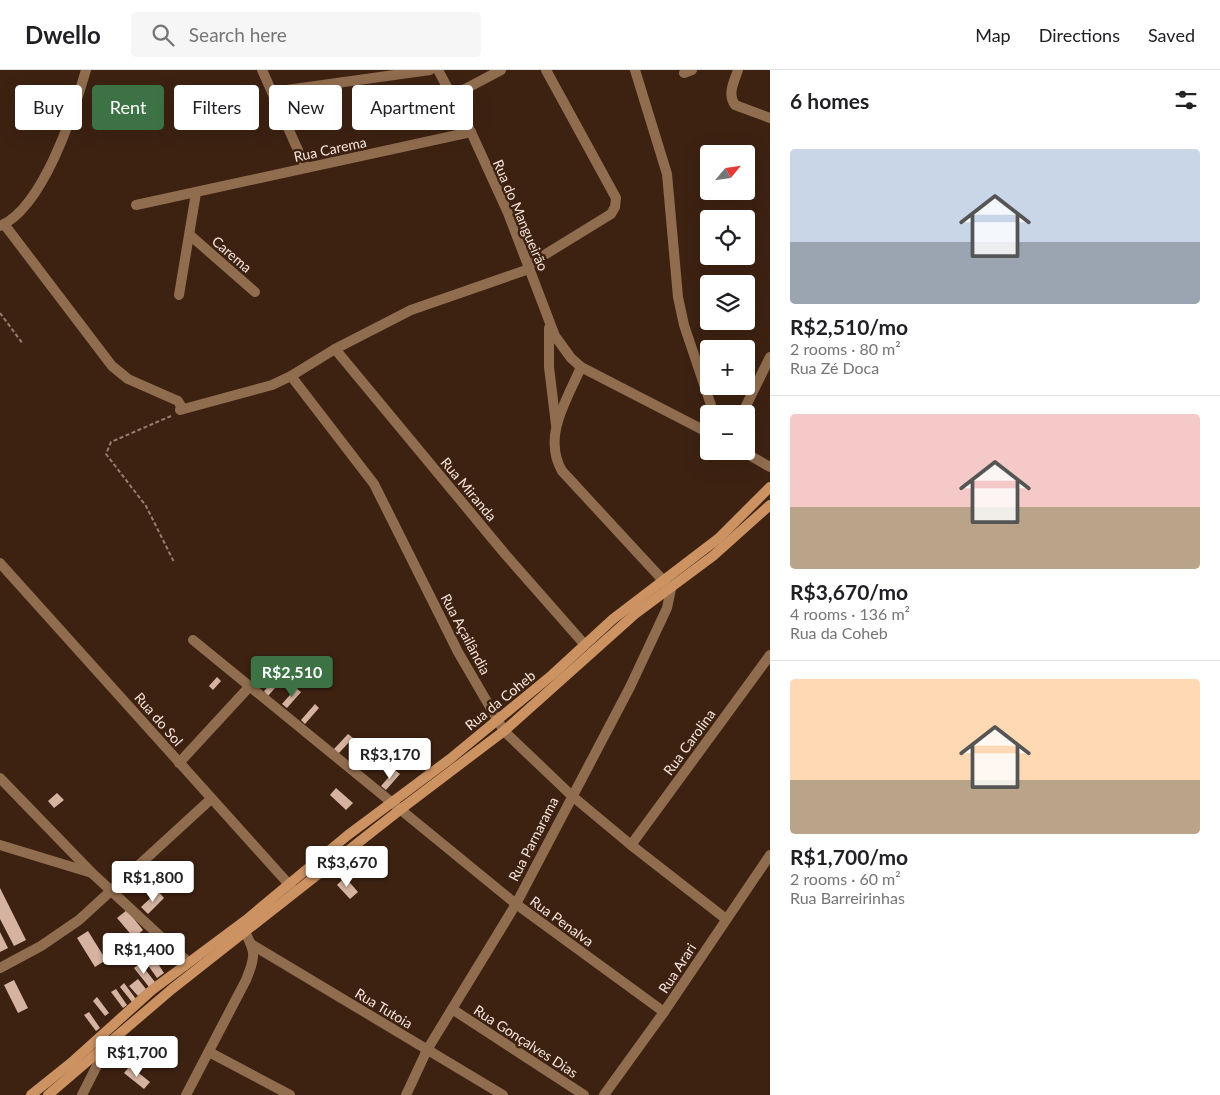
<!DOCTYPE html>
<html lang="en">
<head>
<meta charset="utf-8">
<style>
  body { margin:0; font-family:Lato,sans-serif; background:#f6f6f6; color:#202124; height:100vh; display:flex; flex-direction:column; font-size:19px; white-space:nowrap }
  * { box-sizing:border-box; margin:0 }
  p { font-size:16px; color:#757577 }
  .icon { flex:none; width:28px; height:28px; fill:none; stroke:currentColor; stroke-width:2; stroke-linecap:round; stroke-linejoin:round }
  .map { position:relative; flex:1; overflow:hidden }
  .sheet { display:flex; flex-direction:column; background:#fff; width:450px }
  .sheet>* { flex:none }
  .banner { position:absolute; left:15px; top:15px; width:475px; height:45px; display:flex; gap:10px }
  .needle { width:32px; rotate:61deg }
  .tools { position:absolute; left:700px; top:75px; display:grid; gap:10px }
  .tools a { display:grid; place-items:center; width:55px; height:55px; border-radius:5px; background:#fff; box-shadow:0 5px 20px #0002; font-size:25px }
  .price { position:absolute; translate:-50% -42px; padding:0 11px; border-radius:5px; background:#fff; color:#222; font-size:16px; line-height:32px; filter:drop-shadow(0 1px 2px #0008) }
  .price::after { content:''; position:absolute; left:50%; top:30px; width:15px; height:11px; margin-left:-8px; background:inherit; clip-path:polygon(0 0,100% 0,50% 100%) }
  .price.current { background:#3d7244; color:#fff }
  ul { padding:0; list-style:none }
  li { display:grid; align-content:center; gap:10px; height:265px; padding:0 20px }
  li+li { border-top:1px solid #e0e0e0 }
  li span { display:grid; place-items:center; height:155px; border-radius:5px; color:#555 }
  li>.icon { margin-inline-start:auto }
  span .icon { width:90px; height:90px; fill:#fffc; stroke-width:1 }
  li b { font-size:21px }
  h2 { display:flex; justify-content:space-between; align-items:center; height:60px; padding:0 20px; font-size:21px }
  .chip { padding:0 18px; border-radius:5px; background:#fff; box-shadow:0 5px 20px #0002; font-size:18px; line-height:45px }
  .chip.current { background:#3d7244; color:#fff }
  header { display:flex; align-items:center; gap:30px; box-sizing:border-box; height:70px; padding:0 25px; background:#fff; border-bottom:1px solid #e0e0e0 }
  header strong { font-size:24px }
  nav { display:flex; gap:28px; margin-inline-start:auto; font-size:18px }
  .search { width:350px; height:45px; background:#f6f6f6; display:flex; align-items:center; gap:12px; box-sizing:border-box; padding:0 18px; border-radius:5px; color:#757577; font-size:19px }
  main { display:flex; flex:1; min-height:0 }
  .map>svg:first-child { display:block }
  .building { fill:#d6b3a0 }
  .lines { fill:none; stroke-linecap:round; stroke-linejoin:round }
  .path { stroke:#967f72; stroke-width:2; stroke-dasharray:4 2.5; stroke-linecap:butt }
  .street { stroke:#916d4f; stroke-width:10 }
  .secondary { stroke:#cc9262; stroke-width:10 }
  .labels { text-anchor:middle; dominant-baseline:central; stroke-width:5; stroke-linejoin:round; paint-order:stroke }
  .street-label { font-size:14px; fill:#f7e4db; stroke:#3d2212 }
</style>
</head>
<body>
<header>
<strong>Dwello</strong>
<div class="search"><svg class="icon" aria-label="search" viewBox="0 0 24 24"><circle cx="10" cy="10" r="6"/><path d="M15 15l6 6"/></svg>Search here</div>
<nav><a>Map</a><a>Directions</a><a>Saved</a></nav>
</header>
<main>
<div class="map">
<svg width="770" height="1025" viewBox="0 0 770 1025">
  <rect width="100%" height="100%" fill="#3d2212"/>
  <!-- building -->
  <g class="building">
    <path d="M 278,606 L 282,610 L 268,626 L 264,621 Z"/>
    <path d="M 217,607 L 221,611 L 213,620 L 209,616 Z"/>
    <path d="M 296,618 L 301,622 L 287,638 L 282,634 Z"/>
    <path d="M 315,634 L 319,638 L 305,654 L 301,650 Z"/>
    <path d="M 348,664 L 353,668 L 338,684 L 334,679 Z"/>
    <path d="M 370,680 L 375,685 L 361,700 L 356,696 Z"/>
    <path d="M 395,700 L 400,704 L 386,720 L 381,716 Z"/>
    <path d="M 336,718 L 353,733 L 346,740 L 330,725 Z"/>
    <path d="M 57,723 L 64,730 L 54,738 L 48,731 Z"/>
    <path d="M 345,807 L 358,822 L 350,829 L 337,815 Z"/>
    <path d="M 0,818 L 26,870 L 14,876 L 0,849 Z"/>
    <path d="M 158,821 L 164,828 L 148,844 L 141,837 Z"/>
    <path d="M 127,840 L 143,860 L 134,868 L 117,848 Z"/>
    <path d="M 88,861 L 106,890 L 95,897 L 77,868 Z"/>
    <path d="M 0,862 L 8,878 L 0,882 Z"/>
    <path d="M 153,886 L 164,903 L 157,908 L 145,891 Z"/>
    <path d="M 140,893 L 155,912 L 149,917 L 134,898 Z"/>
    <path d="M 138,909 L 146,919 L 138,926 L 129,916 Z"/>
    <path d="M 14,910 L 28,938 L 18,943 L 4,915 Z"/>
    <path d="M 124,913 L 136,929 L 132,932 L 120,917 Z"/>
    <path d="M 116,919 L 127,935 L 123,938 L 111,922 Z"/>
    <path d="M 97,927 L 109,943 L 105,946 L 93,931 Z"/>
    <path d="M 89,942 L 100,958 L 96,961 L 84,945 Z"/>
    <path d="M 130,996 L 150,1012 L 144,1019 L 124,1003 Z"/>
  </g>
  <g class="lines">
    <!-- path -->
    <g class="path">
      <path d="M 0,243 L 23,274"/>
      <path d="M 171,346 L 111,372 L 106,384 L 146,436 L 174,492"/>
    </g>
    <!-- street -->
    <g class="street">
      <path d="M 262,0 L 306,98"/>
      <path d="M 635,0 L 667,104 L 678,227 L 684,255 L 714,344"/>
      <path d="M 738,0 C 734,12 727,24 735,35 L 770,48"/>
      <path d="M 684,3 L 692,0"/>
      <path d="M 272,22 L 430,0"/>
      <path d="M 452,26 L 501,0"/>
      <path d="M 136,135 L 471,62"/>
      <path d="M 4,154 L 112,296 L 128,309 L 178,331 L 181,336 L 180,340 L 272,315 L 291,306"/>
      <path d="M 0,156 C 43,138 74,42 86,0"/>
      <path d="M 191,166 L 255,222"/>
      <path d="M 528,195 L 611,144 L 615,137 L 616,128 L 546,0"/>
      <path d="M 529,199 L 411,240 L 335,279 L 291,306 L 374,414 L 458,582 L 504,661 L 571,725 L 631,775 L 726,849"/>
      <path d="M 179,225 L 196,123"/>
      <path d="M 549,258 L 549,297 L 556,355"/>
      <path d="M 335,279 L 505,484 L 585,575"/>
      <path d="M 581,297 L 709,363"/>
      <path d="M 742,344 L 770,287"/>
      <path d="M 742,381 L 770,397"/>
      <path d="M 0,493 L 294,820"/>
      <path d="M 193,570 L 516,834 L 664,942"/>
      <path d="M 179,693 L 250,616"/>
      <path d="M 0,708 L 93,804 L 188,892"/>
      <path d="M 0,775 L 92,803"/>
      <path d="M 631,775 L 770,585"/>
      <path d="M 251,874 L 503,1025"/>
      <path d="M 0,898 L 41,876 L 79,850 L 211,729"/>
      <path d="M 452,939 L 584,1025"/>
      <path d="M 209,982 L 290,1025"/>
      <path d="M 82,1025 L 107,976"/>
      <path d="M 186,1025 L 246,910 C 258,881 254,881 241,854"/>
      <path d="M 406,1025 L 427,980 L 516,834 L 630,617 L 667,538 L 671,519 L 562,401 C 542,366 567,330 581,297 L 571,288 L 555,266 L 508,143 L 471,62 L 438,0"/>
      <path d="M 604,1025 L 664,942 L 770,785"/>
    </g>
    <!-- secondary -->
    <g class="secondary">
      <path d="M 31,1025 L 71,993 L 152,920 L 246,850 L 348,765 L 450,689 L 552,605 L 613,549 L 719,468 L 770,417"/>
      <path d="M 48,1025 L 172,919 L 401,739 L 504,661 L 635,544 L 713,486 L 770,435"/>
    </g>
  </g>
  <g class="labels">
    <!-- street labels -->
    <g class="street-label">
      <text transform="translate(330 79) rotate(-12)">Rua Carema</text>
      <text transform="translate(521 145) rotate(67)">Rua do Mangueirão</text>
      <text transform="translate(232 184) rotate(41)">Carema</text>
      <text transform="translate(469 419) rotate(50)">Rua Miranda</text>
      <text transform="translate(466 564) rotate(62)">Rua Açailândia</text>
      <text transform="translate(500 630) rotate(-39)">Rua da Coheb</text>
      <text transform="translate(159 649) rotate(49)">Rua do Sol</text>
      <text transform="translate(689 672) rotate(-54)">Rua Carolina</text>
      <text transform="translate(533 769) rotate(-63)">Rua Parnarama</text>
      <text transform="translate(562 851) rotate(36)">Rua Penalva</text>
      <text transform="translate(677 898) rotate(-57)">Rua Arari</text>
      <text transform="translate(384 938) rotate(31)">Rua Tutoia</text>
      <text transform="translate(526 971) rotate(33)">Rua Gonçalves Dias</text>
    </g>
  </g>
</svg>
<div class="tools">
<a><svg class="needle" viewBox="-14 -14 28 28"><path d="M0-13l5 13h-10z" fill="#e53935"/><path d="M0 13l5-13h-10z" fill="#757577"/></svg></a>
<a><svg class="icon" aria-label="locate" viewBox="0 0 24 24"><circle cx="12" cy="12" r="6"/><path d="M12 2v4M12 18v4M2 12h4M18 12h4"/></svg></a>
<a><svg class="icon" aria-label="layers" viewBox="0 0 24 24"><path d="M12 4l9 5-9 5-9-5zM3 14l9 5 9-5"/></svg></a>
<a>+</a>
<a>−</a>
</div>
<b class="price current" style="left:292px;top:628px">R$2,510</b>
<b class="price" style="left:390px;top:710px">R$3,170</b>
<b class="price" style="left:347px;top:818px">R$3,670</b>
<b class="price" style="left:153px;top:833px">R$1,800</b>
<b class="price" style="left:144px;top:905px">R$1,400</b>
<b class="price" style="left:137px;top:1008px">R$1,700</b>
<div class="banner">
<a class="chip">Buy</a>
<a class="chip current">Rent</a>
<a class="chip">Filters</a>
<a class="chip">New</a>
<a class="chip">Apartment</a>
</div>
</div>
<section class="sheet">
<h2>6 homes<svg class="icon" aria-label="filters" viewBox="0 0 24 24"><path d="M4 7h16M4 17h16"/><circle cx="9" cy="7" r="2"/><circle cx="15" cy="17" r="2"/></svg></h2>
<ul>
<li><span style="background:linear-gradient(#c9d6e8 60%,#9aa5b1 0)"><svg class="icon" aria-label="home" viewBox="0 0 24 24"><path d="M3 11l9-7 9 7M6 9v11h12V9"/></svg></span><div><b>R$2,510/mo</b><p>2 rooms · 80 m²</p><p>Rua Zé Doca</p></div></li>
<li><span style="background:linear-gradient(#f6c9c9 60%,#b9a48a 0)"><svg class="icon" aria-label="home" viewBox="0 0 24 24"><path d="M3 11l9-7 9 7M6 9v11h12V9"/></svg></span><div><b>R$3,670/mo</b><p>4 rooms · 136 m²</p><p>Rua da Coheb</p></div></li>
<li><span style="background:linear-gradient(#ffd9b3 65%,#b9a48a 0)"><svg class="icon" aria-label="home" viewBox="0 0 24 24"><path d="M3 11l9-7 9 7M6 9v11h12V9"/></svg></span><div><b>R$1,700/mo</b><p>2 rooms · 60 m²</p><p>Rua Barreirinhas</p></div></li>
</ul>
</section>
</main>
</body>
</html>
